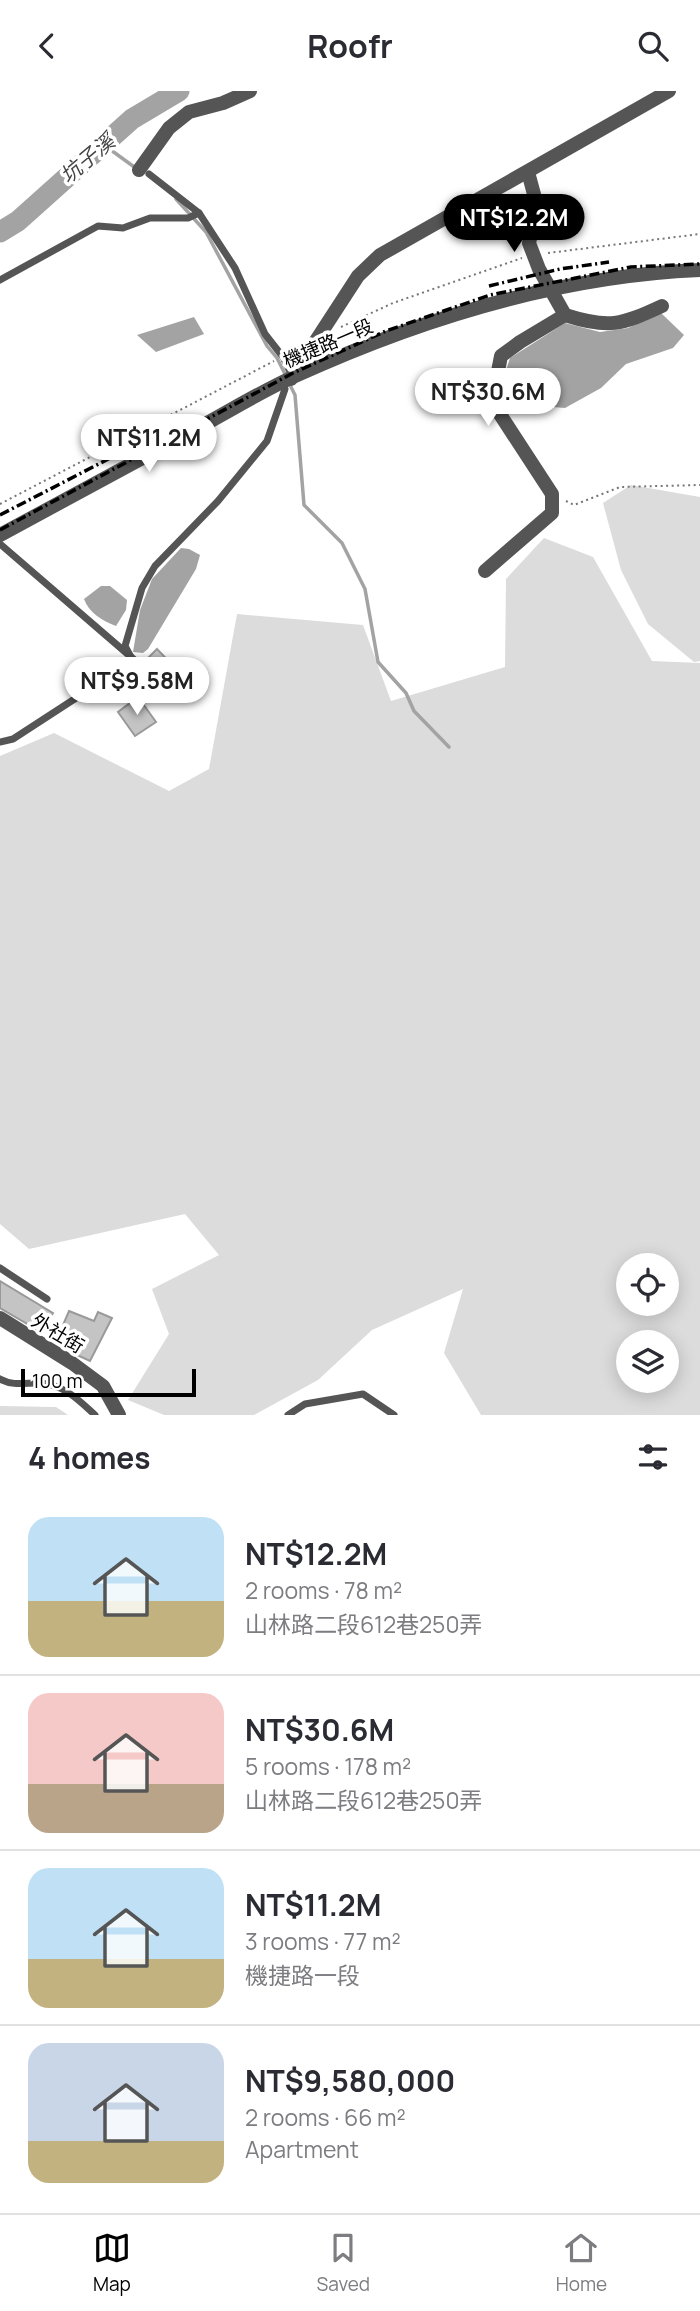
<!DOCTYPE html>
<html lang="en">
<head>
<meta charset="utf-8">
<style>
  body { margin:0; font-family:Manrope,"Noto Sans TC",sans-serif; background:#f7f7f7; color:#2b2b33; height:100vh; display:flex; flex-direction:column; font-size:26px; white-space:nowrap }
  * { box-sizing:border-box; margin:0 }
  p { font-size:23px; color:#7c7c81 }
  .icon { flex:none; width:38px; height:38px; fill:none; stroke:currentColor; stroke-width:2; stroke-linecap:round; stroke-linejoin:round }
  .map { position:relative; height:1324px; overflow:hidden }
  .drawer { display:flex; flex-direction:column; background:#fff; flex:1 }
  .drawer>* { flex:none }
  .buttons { position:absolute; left:616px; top:1162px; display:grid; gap:14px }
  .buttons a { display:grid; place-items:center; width:63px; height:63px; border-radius:50%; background:#fff; box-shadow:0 4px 18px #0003; font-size:35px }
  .scale { position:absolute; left:21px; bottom:18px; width:175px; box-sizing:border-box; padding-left:7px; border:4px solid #000; border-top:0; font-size:19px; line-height:24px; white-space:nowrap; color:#000; -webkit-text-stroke:5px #fff; paint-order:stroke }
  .price { position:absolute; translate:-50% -60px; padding:0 16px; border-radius:24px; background:#fff; color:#222; font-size:23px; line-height:46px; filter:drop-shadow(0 2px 4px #0008) }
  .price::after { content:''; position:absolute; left:50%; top:42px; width:21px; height:16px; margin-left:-10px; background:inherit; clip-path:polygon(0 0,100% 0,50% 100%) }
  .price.current { background:#000; color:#fff }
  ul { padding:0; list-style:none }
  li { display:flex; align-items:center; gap:21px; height:175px; padding:0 28px }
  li+li { border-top:2px solid #e1e1e2 }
  li span { display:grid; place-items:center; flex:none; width:196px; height:140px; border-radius:21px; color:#555 }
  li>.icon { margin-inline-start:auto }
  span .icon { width:84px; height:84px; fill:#fffc; stroke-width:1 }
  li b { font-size:30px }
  h2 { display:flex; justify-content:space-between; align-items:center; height:84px; padding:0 28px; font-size:30px }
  header { display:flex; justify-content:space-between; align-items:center; height:91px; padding:0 28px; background:#fff; font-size:32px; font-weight:700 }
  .tab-bar { display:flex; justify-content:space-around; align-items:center; height:98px; border-top:2px solid #e1e1e2; background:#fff; font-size:19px; color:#7c7c81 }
  .tab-bar a { display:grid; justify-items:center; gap:4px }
  .tab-bar .current { color:#000 }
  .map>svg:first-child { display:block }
  .green { fill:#dcdcdc; fill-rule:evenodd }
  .water { fill:#a3a3a3 }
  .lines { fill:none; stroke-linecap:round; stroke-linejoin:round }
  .stream { stroke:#a3a3a3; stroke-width:3.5 }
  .river { stroke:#a3a3a3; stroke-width:21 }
  .building { fill:#c4c4c4; stroke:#999; stroke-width:2 }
  .path { stroke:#777; stroke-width:2; stroke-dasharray:2 3.5; stroke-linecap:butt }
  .service { stroke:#555; stroke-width:7 }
  .minor { stroke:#555; stroke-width:14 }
  .rail { stroke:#000; stroke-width:3.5; stroke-dasharray:10 3.5 2 3.5; stroke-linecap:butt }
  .labels { text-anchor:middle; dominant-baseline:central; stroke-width:7; stroke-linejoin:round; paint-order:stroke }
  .street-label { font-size:19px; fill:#000; stroke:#fff }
  .water-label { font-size:21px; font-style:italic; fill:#444; stroke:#fff }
</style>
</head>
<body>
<header><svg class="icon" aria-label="back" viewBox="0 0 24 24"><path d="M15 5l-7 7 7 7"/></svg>Roofr<svg class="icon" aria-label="search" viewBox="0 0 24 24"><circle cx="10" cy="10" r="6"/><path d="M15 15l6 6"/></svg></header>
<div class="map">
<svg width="700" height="1324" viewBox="0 0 700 1324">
  <rect width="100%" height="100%" fill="#fff"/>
  <!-- green -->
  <g class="green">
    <path d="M 631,394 L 700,406 L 700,570 L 694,571 L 648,533 L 621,479 L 603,412 Z"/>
    <path d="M 544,447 L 593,466 L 652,570 L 700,572 L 700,1324 L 481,1324 L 444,1262 L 463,1198 L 372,1239 L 318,1289 L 254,1324 L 164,1324 L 128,1309 L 169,1243 L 152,1198 L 219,1164 L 185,1123 L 29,1158 L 0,1133 L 0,665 L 54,642 L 169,700 L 209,678 L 237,523 L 363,534 L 391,610 L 505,576 L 506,488 ZM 667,1174 L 667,1213 L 628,1213 L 628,1174 ZM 667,1251 L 667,1290 L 628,1290 L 628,1251 Z"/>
    <path d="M 0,1315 L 56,1316 L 68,1324 L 0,1324 Z"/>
  </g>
  <!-- water -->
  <g class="water">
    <path d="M 661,222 L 684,244 L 673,257 L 626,273 L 601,297 L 565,317 L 541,315 L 500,298 L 510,267 L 565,232 L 600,241 L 628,237 Z"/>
    <path d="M 194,226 L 204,243 L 156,261 L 137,244 Z"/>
    <path d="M 181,457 L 189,458 L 200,464 L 196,478 L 148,558 L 143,562 L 133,561 L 140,519 L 152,488 Z"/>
    <path d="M 101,495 L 110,495 L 127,509 L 126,519 L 116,535 C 103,530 89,522 84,508 Z"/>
  </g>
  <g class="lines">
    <!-- stream -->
    <g class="stream">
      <path d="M 104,54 L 137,78"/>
      <path d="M 176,108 L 206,141 L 267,255 L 277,267 L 286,285"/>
      <path d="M 289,292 L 295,304 L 304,414 L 342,452 L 365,498 L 378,571 L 406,602 L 414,620 L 449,656"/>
    </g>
    <!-- river -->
    <path class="river" d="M 0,141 L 18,130 L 132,28 L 179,0"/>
  </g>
  <!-- building -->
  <g class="building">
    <path d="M 157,558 L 177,579 L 167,588 L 147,568 Z"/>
    <path d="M 138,606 L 156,631 L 135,645 L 118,621 Z"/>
    <path d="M 0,1190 L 53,1222 L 41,1241 L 0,1217 Z"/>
    <path d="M 69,1220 L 94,1230 L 98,1221 L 112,1227 L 90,1270 L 77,1264 L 80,1258 L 57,1248 Z"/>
  </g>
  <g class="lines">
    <!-- path -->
    <g class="path">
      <path d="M 548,162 L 700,143"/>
      <path d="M 341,236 L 393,212 L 522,167"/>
      <path d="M 566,410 L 574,414 L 620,396 L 700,394"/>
      <path d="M 0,413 L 274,270"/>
    </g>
    <!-- service -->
    <g class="service">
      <path d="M 149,83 L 199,122 L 235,177 L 265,243 L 283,266 L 292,285"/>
      <path d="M 0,189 L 98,135 L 123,137 L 150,127 L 188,127 L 199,122"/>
      <path d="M 0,453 L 160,591 L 180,604 L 199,599"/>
      <path d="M 0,651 L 13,648 L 133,570 L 125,555 L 142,497 L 155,475 L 218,410 L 267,350 L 285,298"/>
      <path d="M 0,1177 L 47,1208"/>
      <path d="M 0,1288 C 13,1295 24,1292 38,1292 C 62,1292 79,1309 95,1324"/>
      <path d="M 288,1324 L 305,1313 L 363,1303 L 394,1324"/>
    </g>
    <!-- minor -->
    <g class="minor">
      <path d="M 139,79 L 169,37 L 189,21 L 223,12 L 250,0"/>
      <path d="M 528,81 L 535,107 L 533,135 L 529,152 L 539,178 L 565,224"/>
      <path d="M 565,224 C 609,238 621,234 662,215"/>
      <path d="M 291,288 L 358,185 L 380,164 L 669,0"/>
      <path d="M 0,444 C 65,409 130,373 196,338 C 228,321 260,301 293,286 C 422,227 558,185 700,179"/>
      <path d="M 485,480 L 552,422 L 552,403 L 492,311 L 501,265 L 520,251 L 565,224"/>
      <path d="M 0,1227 L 72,1272 L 103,1295 L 119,1324"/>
    </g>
    <!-- rail -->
    <g class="rail">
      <path d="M 489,195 L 560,178 L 609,171"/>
      <path d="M 0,424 L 176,333"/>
      <path d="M 0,439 L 293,282 L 386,240 L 490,204 L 631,176 L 700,173"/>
    </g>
  </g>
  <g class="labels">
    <!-- street labels -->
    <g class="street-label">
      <text transform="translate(328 252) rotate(-23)">機捷路一段</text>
      <text transform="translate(58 1242) rotate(31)">外社街</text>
    </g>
    <!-- water labels -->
    <g class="water-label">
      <text transform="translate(87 67) rotate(-40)">坑子溪</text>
    </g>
  </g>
</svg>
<div class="buttons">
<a><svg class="icon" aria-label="locate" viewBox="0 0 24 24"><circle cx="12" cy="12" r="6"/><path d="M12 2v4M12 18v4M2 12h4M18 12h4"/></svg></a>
<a><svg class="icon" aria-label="layers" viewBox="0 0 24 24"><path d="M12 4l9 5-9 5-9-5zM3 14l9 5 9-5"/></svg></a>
</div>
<div class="scale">100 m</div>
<b class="price current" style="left:514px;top:163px">NT$12.2M</b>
<b class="price" style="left:488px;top:337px">NT$30.6M</b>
<b class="price" style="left:149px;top:383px">NT$11.2M</b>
<b class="price" style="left:137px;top:626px">NT$9.58M</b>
</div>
<section class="drawer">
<h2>4 homes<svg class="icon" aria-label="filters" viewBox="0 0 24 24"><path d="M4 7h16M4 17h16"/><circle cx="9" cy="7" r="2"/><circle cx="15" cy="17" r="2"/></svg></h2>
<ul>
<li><span style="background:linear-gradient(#bfe0f5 60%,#c2b280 0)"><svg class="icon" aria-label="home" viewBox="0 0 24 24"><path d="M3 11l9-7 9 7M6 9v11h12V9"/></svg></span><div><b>NT$12.2M</b><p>2 rooms · 78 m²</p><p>山林路二段612巷250弄</p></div></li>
<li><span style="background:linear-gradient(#f6c9c9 65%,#b9a48a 0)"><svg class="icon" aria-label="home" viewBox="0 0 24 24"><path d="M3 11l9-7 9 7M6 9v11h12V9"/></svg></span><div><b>NT$30.6M</b><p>5 rooms · 178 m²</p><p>山林路二段612巷250弄</p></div></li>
<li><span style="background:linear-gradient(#bfe0f5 65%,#c2b280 0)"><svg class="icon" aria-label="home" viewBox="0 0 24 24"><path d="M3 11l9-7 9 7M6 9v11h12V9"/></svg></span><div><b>NT$11.2M</b><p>3 rooms · 77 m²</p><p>機捷路一段</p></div></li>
<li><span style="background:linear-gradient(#c9d6e8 70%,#c2b280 0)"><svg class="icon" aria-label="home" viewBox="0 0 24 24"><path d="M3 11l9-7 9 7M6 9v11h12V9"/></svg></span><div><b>NT$9,580,000</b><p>2 rooms · 66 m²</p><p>Apartment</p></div></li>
</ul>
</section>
<nav class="tab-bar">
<a class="current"><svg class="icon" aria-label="map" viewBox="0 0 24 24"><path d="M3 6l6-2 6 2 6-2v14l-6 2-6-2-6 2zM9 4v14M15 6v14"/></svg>Map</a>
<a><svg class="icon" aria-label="saved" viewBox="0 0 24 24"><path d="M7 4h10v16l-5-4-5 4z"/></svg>Saved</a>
<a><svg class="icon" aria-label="home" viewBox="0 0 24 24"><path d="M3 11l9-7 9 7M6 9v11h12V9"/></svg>Home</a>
</nav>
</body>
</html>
